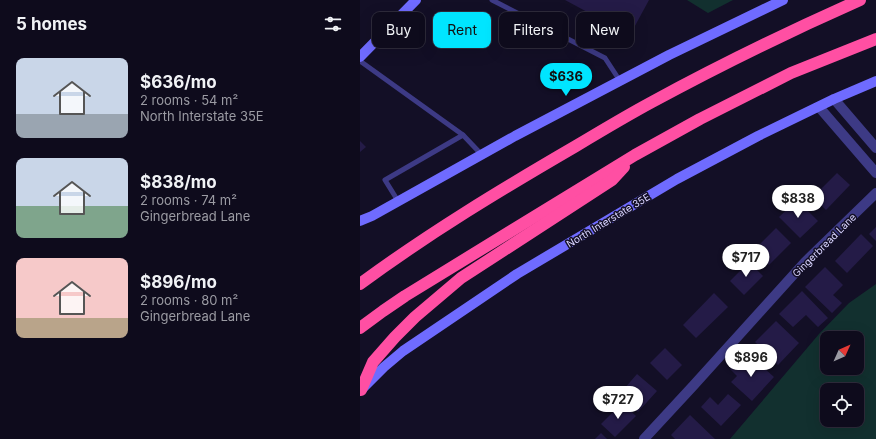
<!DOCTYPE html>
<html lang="en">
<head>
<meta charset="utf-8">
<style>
  body { margin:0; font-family:Inter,sans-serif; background:#171425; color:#f1f3f6; height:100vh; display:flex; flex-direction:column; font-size:15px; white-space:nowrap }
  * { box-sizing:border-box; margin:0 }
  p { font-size:13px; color:#9b9ba3 }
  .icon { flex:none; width:22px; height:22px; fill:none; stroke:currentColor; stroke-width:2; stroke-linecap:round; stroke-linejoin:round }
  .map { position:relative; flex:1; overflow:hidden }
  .drawer { display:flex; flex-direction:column; background:#0e0b1c; width:360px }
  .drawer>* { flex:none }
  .guide { position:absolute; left:12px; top:12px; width:380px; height:36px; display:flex; gap:8px }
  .needle { width:26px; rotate:45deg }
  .fabs { position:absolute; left:460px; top:331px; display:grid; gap:8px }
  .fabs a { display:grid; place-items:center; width:44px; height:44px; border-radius:8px; background:#0e0b1c; box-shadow:0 4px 16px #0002,0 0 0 1px #2e2b3b; font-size:20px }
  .price { position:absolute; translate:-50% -34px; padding:0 9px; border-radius:14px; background:#fff; color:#222; font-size:13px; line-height:26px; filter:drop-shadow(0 1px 2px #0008) }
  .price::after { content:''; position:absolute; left:50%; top:24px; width:12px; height:9px; margin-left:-6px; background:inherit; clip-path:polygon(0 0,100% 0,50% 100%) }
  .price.active { background:#00e5ff; color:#111 }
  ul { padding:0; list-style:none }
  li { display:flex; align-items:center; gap:12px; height:100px; padding:0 16px }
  li span { display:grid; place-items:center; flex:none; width:112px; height:80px; border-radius:8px; color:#555 }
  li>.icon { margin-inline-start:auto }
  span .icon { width:48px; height:48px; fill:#fffc; stroke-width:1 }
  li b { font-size:17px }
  h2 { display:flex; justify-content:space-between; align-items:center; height:48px; padding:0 16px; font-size:17px }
  .tag { padding:0 14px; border-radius:8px; background:#0e0b1c; box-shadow:0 4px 16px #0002,0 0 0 1px #2e2b3b; font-size:14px; line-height:36px }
  .tag.active { background:#00e5ff; color:#111 }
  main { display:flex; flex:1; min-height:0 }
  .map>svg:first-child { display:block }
  .green { fill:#12302f; fill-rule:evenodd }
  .building { fill:#241b47 }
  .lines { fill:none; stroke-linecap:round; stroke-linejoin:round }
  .lane { stroke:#3d3a85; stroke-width:5 }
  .street { stroke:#3d3a85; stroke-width:10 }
  .secondary { stroke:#6f6bff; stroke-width:10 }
  .highway { stroke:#ff4fa3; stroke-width:12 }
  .labels { text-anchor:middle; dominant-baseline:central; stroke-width:3; stroke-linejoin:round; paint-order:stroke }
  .street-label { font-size:10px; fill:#d9d4ff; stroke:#130f26 }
</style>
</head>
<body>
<main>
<section class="drawer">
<h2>5 homes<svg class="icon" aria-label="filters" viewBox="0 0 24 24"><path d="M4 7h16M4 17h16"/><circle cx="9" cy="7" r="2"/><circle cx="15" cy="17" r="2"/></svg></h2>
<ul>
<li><span style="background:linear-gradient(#c9d6e8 70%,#9aa5b1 0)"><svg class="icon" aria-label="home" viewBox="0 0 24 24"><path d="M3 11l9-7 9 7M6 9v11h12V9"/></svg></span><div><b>$636/mo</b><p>2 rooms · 54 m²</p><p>North Interstate 35E</p></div></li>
<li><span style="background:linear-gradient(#c9d6e8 60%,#7fa58c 0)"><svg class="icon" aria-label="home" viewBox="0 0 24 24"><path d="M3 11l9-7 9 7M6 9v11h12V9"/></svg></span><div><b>$838/mo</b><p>2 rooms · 74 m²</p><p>Gingerbread Lane</p></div></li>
<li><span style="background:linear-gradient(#f6c9c9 75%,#b9a48a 0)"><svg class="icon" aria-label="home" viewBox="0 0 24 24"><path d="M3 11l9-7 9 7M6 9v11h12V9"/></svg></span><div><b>$896/mo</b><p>2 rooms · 80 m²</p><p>Gingerbread Lane</p></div></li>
</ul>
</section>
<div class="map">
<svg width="516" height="439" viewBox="0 0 516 439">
  <rect width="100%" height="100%" fill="#130f26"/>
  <!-- green -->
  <g class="green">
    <path d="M 327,0 L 373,0 L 348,13 Z"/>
    <path d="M 516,284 L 516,439 L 370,439 L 459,334 L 489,303 ZM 467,338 L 497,338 L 497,368 L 467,368 ZM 467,390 L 497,390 L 497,420 L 467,420 Z"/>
  </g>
  <!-- building -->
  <g class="building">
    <path d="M 205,0 L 289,0 L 270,35 Z"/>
    <path d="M 0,141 L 6,147 L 0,152 Z"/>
    <path d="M 477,173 L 490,185 L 466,210 L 453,197 Z"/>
    <path d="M 437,200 L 458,221 L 440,238 L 419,217 Z"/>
    <path d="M 516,227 L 516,241 L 509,234 Z"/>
    <path d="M 416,228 L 431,243 L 409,265 L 394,250 Z"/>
    <path d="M 501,234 L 513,246 L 487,273 L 475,261 Z"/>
    <path d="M 389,262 L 403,276 L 384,295 L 370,281 Z"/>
    <path d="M 465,267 L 483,285 L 473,295 L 482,303 L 472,313 L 445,287 Z"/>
    <path d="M 442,291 L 468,318 L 458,327 L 446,315 L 433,327 L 419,314 Z"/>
    <path d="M 354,293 L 368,307 L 336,338 L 323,325 Z"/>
    <path d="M 416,321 L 439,343 L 418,365 L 395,342 Z"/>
    <path d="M 305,348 L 322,365 L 307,380 L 290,363 Z"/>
    <path d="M 393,358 L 414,377 L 392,401 L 371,382 L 377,376 L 370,369 L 379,359 L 386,366 Z"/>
    <path d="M 277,374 L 297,391 L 278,412 L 266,400 L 271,395 L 264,389 Z"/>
    <path d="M 368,394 L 381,405 L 361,426 L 341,407 L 350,397 L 358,405 Z"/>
    <path d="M 262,403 L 276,416 L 255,437 L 241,424 Z"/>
    <path d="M 330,415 L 355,439 L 315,439 L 311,435 Z"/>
    <path d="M 241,433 L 247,439 L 235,439 Z"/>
  </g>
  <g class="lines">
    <!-- lane -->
    <g class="lane">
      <path d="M 132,0 L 245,58 L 260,81"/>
      <path d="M 0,61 L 103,135 L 122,155"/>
      <path d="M 38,201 L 25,180 L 103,135"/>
    </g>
    <!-- street -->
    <g class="street">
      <path d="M 474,99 L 516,148"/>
      <path d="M 459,107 L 516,173"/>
      <path d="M 284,439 L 333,386 L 445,262 L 516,193"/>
    </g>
    <!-- secondary -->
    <g class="secondary">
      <path d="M 0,57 L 56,0"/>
      <path d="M 0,221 L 12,216 L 155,136 L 309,55 L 423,0"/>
      <path d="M 3,388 L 24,367 L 43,351 L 157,274 L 317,179 L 398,136 L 474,99 L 516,81"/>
    </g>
    <!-- highway -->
    <g class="highway">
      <path d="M 0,284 C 69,233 142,189 216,146 C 241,131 266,116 292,102 C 360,65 430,31 500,0"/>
      <path d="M 0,328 L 23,311 L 45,296 L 275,155 L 340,119 L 431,73 L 516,39"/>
      <path d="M 1,390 L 13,362 L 35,337 L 55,317 L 101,278 L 252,180 L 264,167"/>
    </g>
  </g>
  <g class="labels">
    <!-- street labels -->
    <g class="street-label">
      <text transform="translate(248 220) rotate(-31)">North Interstate 35E</text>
      <text transform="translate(464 245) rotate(-45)">Gingerbread Lane</text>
    </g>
  </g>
</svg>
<div class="fabs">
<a><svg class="needle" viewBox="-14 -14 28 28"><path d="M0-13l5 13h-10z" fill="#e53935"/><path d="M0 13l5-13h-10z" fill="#9b9ba3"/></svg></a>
<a><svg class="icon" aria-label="locate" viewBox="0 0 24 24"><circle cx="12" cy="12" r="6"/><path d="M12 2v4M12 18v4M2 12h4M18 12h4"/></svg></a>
</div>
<b class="price active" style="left:206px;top:97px">$636</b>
<b class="price" style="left:438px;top:219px">$838</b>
<b class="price" style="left:386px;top:278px">$717</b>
<b class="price" style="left:391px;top:378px">$896</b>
<b class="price" style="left:258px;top:420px">$727</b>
<div class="guide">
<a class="tag">Buy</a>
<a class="tag active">Rent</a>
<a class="tag">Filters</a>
<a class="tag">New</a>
</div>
</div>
</main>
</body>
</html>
